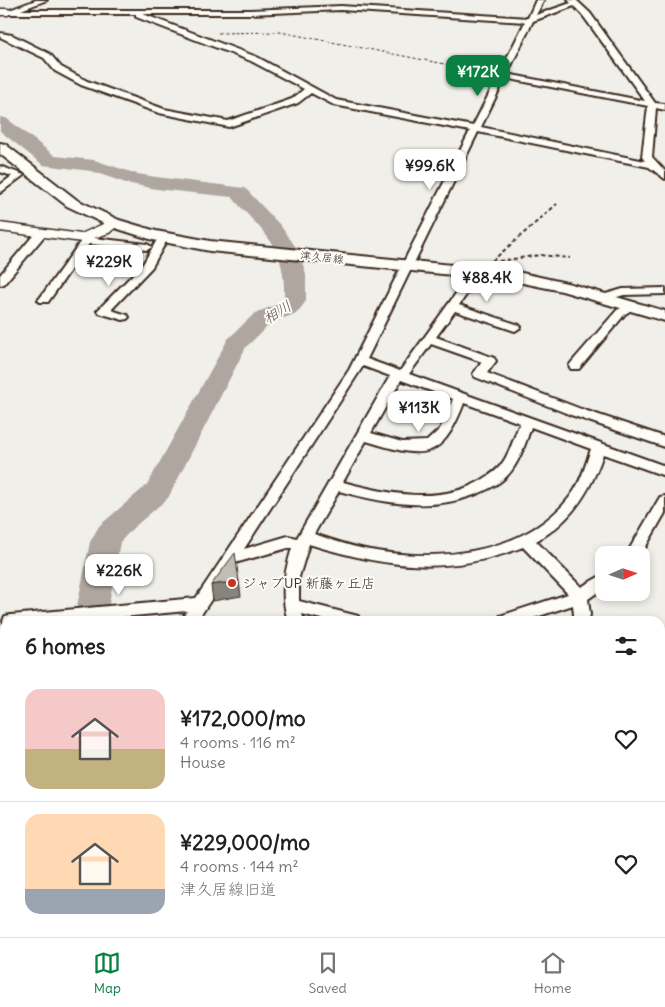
<!DOCTYPE html>
<html lang="en">
<head>
<meta charset="utf-8">
<style>
  body { margin:0; font-family:Delius,"Klee One",sans-serif; background:#f6f6f6; color:#202124; height:100vh; display:flex; flex-direction:column; font-size:19px; white-space:nowrap }
  * { box-sizing:border-box; margin:0 }
  p { font-size:16px; color:#757577 }
  .icon { flex:none; width:28px; height:28px; fill:none; stroke:currentColor; stroke-width:2; stroke-linecap:round; stroke-linejoin:round }
  .map { position:relative; flex:1; overflow:hidden }
  .drawer { position:absolute; left:0px; top:616px; width:665px; height:321px; display:flex; flex-direction:column; background:#fff; border-radius:15px 15px 0 0; box-shadow:0 2px 8px #0003 }
  .drawer>* { flex:none }
  .needle { width:32px; rotate:87deg }
  .tools { position:absolute; left:595px; top:546px; display:grid; gap:10px }
  .tools a { display:grid; place-items:center; width:55px; height:55px; border-radius:10px; background:#fff; box-shadow:0 2px 8px #0003; font-size:25px }
  .price { position:absolute; translate:-50% -42px; padding:0 11px; border-radius:10px; background:#fff; color:#222; font-size:16px; line-height:32px; filter:drop-shadow(0 1px 2px #0008) }
  .price::after { content:''; position:absolute; left:50%; top:30px; width:15px; height:11px; margin-left:-8px; background:inherit; clip-path:polygon(0 0,100% 0,50% 100%) }
  .price.current { background:#0b8043; color:#fff }
  ul { padding:0; list-style:none }
  li { display:flex; align-items:center; gap:15px; height:125px; padding:0 25px }
  li+li { border-top:1px solid #e0e0e0 }
  li span { display:grid; place-items:center; flex:none; width:140px; height:100px; border-radius:15px; color:#555 }
  li>.icon { margin-inline-start:auto }
  span .icon { width:60px; height:60px; fill:#fffc; stroke-width:1 }
  li b { font-size:21px }
  h2 { display:flex; justify-content:space-between; align-items:center; height:60px; padding:0 25px; font-size:21px }
  .tabs { display:flex; justify-content:space-around; align-items:center; height:70px; border-top:1px solid #e0e0e0; background:#fff; font-size:14px; color:#757577 }
  .tabs a { display:grid; justify-items:center; gap:2px }
  .tabs .current { color:#0b8043 }
  .map>svg:first-child { display:block }
  .lines { fill:none; stroke-linecap:round; stroke-linejoin:round }
  .river { fill:#aea69f; fill-rule:evenodd }
  .minor-casing { stroke:#3b2a1e; stroke-width:4 }
  .tertiary-casing { stroke:#3b2a1e; stroke-width:3 }
  .secondary-casing { stroke:#3b2a1e; stroke-width:4 }
  .path-far2 { stroke:#3b2a1e; stroke-width:1; stroke-dasharray:3 2.5; stroke-linecap:butt }
  .path-far1 { stroke:#3b2a1e; stroke-width:2; stroke-dasharray:4 3; stroke-linecap:butt }
  .path { stroke:#3b2a1e; stroke-width:3; stroke-dasharray:6 5; stroke-linecap:butt }
  .minor { fill:#fdfcf7; fill-rule:evenodd }
  .tertiary { fill:#fdfcf7; fill-rule:evenodd }
  .secondary { fill:#fdfcf7; fill-rule:evenodd }
  .shaded-wall { fill:#87847e; stroke:#3b2a1e }
  .building { fill:#c1bcb4; stroke:#3b2a1e }
  .poi-dot { fill:#c8321e; stroke:#fdfcf7; stroke-width:2 }
  .labels { text-anchor:middle; dominant-baseline:central; stroke-width:4; stroke-linejoin:round; paint-order:stroke }
  .far-street-label { font-size:11px; fill:#3b2a1e; stroke:#fdfcf7 }
  .poi-label { font-size:14px; fill:#3b2a1e; stroke:#fdfcf7; text-anchor:start }
  .water-label { font-size:15px; font-style:italic; fill:#63554b; stroke:#fdfcf7 }
</style>
</head>
<body>
<div class="map">
<svg width="665" height="937" viewBox="0 0 665 937">
  <rect width="100%" height="100%" fill="#f1efea"/>
  <filter id="ink" filterUnits="userSpaceOnUse"><feTurbulence type="fractalNoise" baseFrequency=".02" numOctaves="2"/><feDisplacementMap in="SourceGraphic" scale="10" xChannelSelector="R" yChannelSelector="G"/><feConvolveMatrix kernelMatrix="1 2 1 2 8 2 1 2 1" color-interpolation-filters="sRGB"/></filter>
  <g filter="url(#ink)">
    <g class="lines">
      <!-- river -->
      <g class="river">
        <path d="M 0,117 L 6,118 L 55,156 L 94,160 L 137,174 L 156,177 L 245,188 L 280,225 L 298,250 L 306,274 L 306,301 L 297,313 L 271,323 L 246,347 L 168,498 L 133,528 L 120,542 L 106,621 L 74,621 L 90,542 L 99,526 L 147,485 L 228,339 L 255,313 L 281,303 L 284,300 C 286,244 265,236 232,197 L 156,189 L 126,183 L 91,171 L 43,165 L 0,131 Z"/>
        <path d="M 5,772 L 5,810 L 0,812 L 0,774 Z"/>
        <path d="M 0,868 L 5,870 L 5,913 L 0,911 Z"/>
        <path d="M 11,932 L 53,932 L 54,937 L 13,937 Z"/>
      </g>
      <defs>
        <g id="minor">
          <path d="M 36,0 L 47,0 L 21,10 L 250,10 L 341,6 L 528,18 L 536,0 L 544,0 L 536,15 L 571,3 L 568,0 L 576,0 L 590,13 L 655,103 L 665,104 L 665,110 L 656,108 L 652,157 L 665,171 L 665,179 L 649,167 L 478,132 L 367,359 L 400,371 L 465,281 L 469,268 L 477,268 L 478,270 L 476,281 L 459,305 L 519,325 L 521,327 L 515,331 L 455,311 L 436,337 L 494,358 L 496,361 L 487,373 L 581,409 L 665,437 L 665,447 L 571,415 L 475,377 L 473,374 L 482,362 L 431,344 L 409,374 L 665,466 L 665,476 L 603,454 C 591,491 571,522 536,541 L 581,587 L 604,574 L 604,588 L 588,599 L 590,615 L 588,621 L 572,621 L 574,615 L 573,605 L 524,621 L 498,621 L 500,616 L 568,594 L 523,547 C 447,577 384,567 309,544 L 299,577 L 299,601 L 358,616 L 360,621 L 329,621 L 302,614 L 304,621 L 288,621 C 280,595 284,574 292,548 L 288,548 L 235,563 L 197,621 L 181,621 L 187,611 L 79,621 L 5,621 L 5,625 L 3,621 L 5,616 L 11,615 L 196,598 L 349,370 L 470,131 L 334,105 L 311,93 L 298,103 L 229,127 L 159,113 L 81,85 L 55,71 L 44,58 L 0,37 L 0,33 L 12,35 L 50,54 L 61,67 L 87,81 L 164,109 L 228,121 L 292,99 L 304,89 L 251,61 L 136,17 L 136,14 L 8,14 L 4,12 ZM 574,6 L 584,17 L 645,101 L 507,74 L 533,21 ZM 341,10 L 525,22 L 473,126 L 336,100 L 257,57 L 143,14 L 250,14 ZM 505,78 L 648,106 L 642,157 L 645,161 L 481,127 ZM 363,366 L 390,376 L 297,538 L 288,536 L 244,549 ZM 401,380 L 453,399 L 440,429 L 427,441 L 402,442 L 371,433 ZM 464,403 L 520,423 C 514,436 511,451 503,462 C 498,470 490,475 482,480 C 440,505 388,494 343,482 L 366,441 C 423,458 441,463 464,403 ZM 531,427 L 591,449 C 586,463 582,479 574,491 C 532,553 443,562 376,551 C 355,548 335,541 314,534 L 339,491 C 384,503 428,512 474,495 C 488,490 504,482 512,470 C 521,457 526,442 531,427 Z"/>
          <path d="M 0,166 L 24,175 L 0,193 L 0,185 L 12,176 L 0,172 Z"/>
          <path d="M 41,230 L 46,233 L 45,235 L 4,284 L 0,285 L 0,275 L 37,231 Z"/>
          <path d="M 90,233 L 95,236 L 94,238 L 147,244 L 152,247 L 147,250 L 89,244 L 48,302 L 40,302 L 38,300 L 40,298 L 86,234 Z"/>
          <path d="M 163,235 L 168,238 L 152,267 L 111,310 L 127,315 L 129,317 L 127,319 L 123,320 L 99,313 L 97,311 L 99,309 L 143,264 L 158,238 Z"/>
          <path d="M 665,288 L 665,294 L 624,295 L 603,301 L 597,298 L 599,296 L 623,289 Z"/>
          <path d="M 632,303 L 636,304 L 638,306 L 625,314 L 579,369 L 571,369 L 569,366 L 571,363 L 617,310 Z"/>
          <path d="M 665,496 L 665,513 L 641,555 L 626,555 L 660,497 Z"/>
          <path d="M 5,861 L 5,883 L 0,885 L 0,863 Z"/>
        </g>
        <g id="tertiary">
          <path d="M 0,9 L 8,9 L 13,12 L 8,15 L 0,15 Z"/>
          <path d="M 114,219 L 121,223 L 109,233 L 82,242 L 0,231 L 0,223 L 81,234 Z"/>
        </g>
        <path id="secondary" d="M 0,143 L 5,144 L 77,200 L 119,220 L 156,231 L 210,241 L 513,271 L 571,284 L 665,311 L 665,321 L 562,291 L 513,281 L 210,251 L 153,240 L 109,226 L 67,206 L 0,154 Z"/>
      </defs>
      <!-- minor casing -->
      <use href="#minor" class="minor-casing"/>
      <!-- tertiary casing -->
      <use href="#tertiary" class="tertiary-casing"/>
      <!-- secondary casing -->
      <use href="#secondary" class="secondary-casing"/>
      <!-- path-far2 -->
      <path class="path-far2" d="M 218,33 L 280,32 L 491,73"/>
      <!-- path-far1 -->
      <g class="path-far1">
        <path d="M 492,261 L 557,204"/>
        <path d="M 499,261 L 540,255 L 570,258"/>
      </g>
      <!-- path -->
      <path class="path" d="M 456,932 L 459,937"/>
      <!-- minor -->
      <use href="#minor" class="minor"/>
      <!-- tertiary -->
      <use href="#tertiary" class="tertiary"/>
      <!-- secondary -->
      <use href="#secondary" class="secondary"/>
    </g>
    <!-- shaded-wall -->
    <path class="shaded-wall" d="M 239,581 L 241,596 L 213,601 L 211,585 Z"/>
    <!-- building -->
    <path class="building" d="M 235,553 L 239,581 L 211,585 Z"/>
  </g>
  <!-- markers -->
  <circle class="poi-dot" cx="232" cy="583" r="5"/>
  <g class="labels">
    <!-- far-street labels -->
    <g class="far-street-label">
      <text transform="translate(322 257) rotate(6)">津久居線</text>
    </g>
    <!-- poi labels -->
    <g class="poi-label">
      <text x="242" y="583">ジャブUP 新藤ヶ丘店</text>
    </g>
    <!-- water labels -->
    <g class="water-label">
      <text transform="translate(277 312) rotate(-32)">相川</text>
    </g>
  </g>
</svg>
<div class="tools">
<a><svg class="needle" viewBox="-14 -14 28 28"><path d="M0-13l5 13h-10z" fill="#e53935"/><path d="M0 13l5-13h-10z" fill="#757577"/></svg></a>
</div>
<b class="price current" style="left:478px;top:97px">¥172K</b>
<b class="price" style="left:430px;top:191px">¥99.6K</b>
<b class="price" style="left:109px;top:287px">¥229K</b>
<b class="price" style="left:487px;top:303px">¥88.4K</b>
<b class="price" style="left:419px;top:433px">¥113K</b>
<b class="price" style="left:119px;top:596px">¥226K</b>
<section class="drawer">
<h2>6 homes<svg class="icon" aria-label="filters" viewBox="0 0 24 24"><path d="M4 7h16M4 17h16"/><circle cx="9" cy="7" r="2"/><circle cx="15" cy="17" r="2"/></svg></h2>
<ul>
<li><span style="background:linear-gradient(#f6c9c9 60%,#c2b280 0)"><svg class="icon" aria-label="home" viewBox="0 0 24 24"><path d="M3 11l9-7 9 7M6 9v11h12V9"/></svg></span><div><b>¥172,000/mo</b><p>4 rooms · 116 m²</p><p>House</p></div><svg class="icon" aria-label="heart" viewBox="0 0 24 24"><path d="M12 20l-8-8c-3-5 5-10 8-4 3-6 11-1 8 4z"/></svg></li>
<li><span style="background:linear-gradient(#ffd9b3 75%,#9aa5b1 0)"><svg class="icon" aria-label="home" viewBox="0 0 24 24"><path d="M3 11l9-7 9 7M6 9v11h12V9"/></svg></span><div><b>¥229,000/mo</b><p>4 rooms · 144 m²</p><p>津久居線旧道</p></div><svg class="icon" aria-label="heart" viewBox="0 0 24 24"><path d="M12 20l-8-8c-3-5 5-10 8-4 3-6 11-1 8 4z"/></svg></li>
</ul>
</section>
</div>
<nav class="tabs">
<a class="current"><svg class="icon" aria-label="map" viewBox="0 0 24 24"><path d="M3 6l6-2 6 2 6-2v14l-6 2-6-2-6 2zM9 4v14M15 6v14"/></svg>Map</a>
<a><svg class="icon" aria-label="saved" viewBox="0 0 24 24"><path d="M7 4h10v16l-5-4-5 4z"/></svg>Saved</a>
<a><svg class="icon" aria-label="home" viewBox="0 0 24 24"><path d="M3 11l9-7 9 7M6 9v11h12V9"/></svg>Home</a>
</nav>
</body>
</html>
